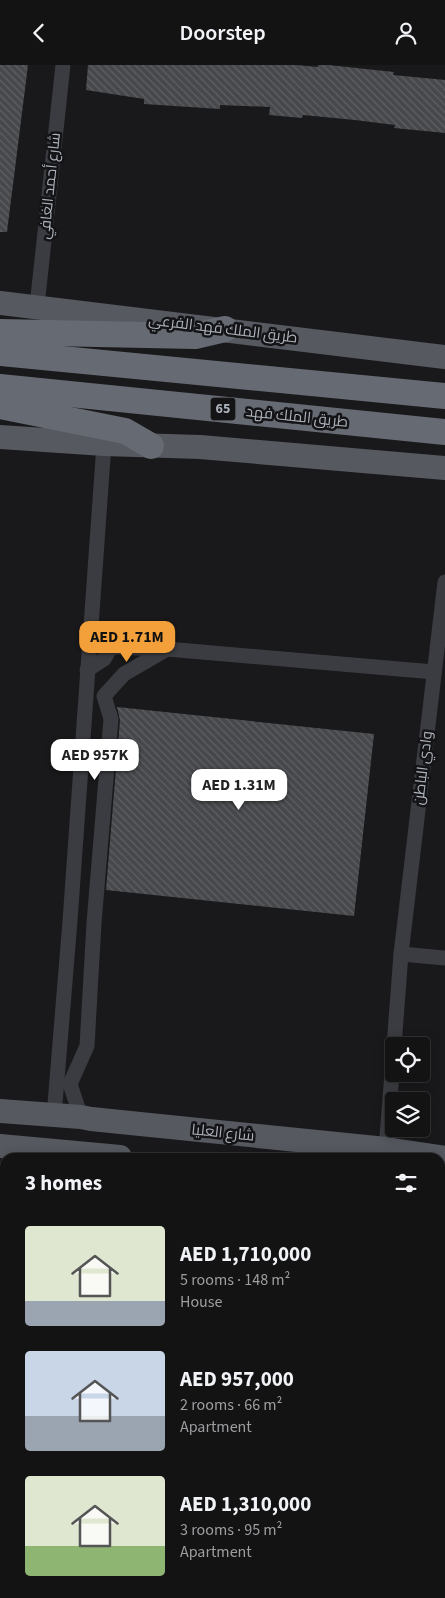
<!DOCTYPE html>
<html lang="en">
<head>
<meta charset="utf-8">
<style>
  body { margin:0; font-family:"Source Sans 3",Cairo,sans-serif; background:#202022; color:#f1f3f6; height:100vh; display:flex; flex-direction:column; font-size:19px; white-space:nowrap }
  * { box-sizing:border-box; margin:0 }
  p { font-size:16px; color:#9d9ea0 }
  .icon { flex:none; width:28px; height:28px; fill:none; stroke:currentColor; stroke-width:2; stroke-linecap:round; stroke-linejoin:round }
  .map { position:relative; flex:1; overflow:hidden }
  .details { position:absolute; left:0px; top:1088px; width:445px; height:446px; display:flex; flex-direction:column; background:#131314; border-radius:15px 15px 0 0; box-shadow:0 2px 12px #0003,0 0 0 1px #323234 }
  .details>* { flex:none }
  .controls { position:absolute; left:385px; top:972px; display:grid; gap:10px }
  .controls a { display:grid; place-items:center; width:45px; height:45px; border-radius:5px; background:#131314; box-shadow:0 2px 12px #0003,0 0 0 1px #323234; font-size:25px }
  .price { position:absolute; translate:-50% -42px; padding:0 11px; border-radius:10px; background:#fff; color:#222; font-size:16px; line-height:32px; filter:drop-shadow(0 1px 2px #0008) }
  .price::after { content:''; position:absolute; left:50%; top:30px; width:15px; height:11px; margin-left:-8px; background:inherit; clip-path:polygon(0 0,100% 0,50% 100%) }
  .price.selected { background:#f3a03a; color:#111 }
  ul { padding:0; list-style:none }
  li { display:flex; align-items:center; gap:15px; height:125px; padding:0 25px }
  li span { display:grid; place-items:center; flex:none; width:140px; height:100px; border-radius:5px; color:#555 }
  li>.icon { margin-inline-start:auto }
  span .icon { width:60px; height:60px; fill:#fffc; stroke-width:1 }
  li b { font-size:21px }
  h2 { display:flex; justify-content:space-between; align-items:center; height:60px; padding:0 25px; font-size:21px }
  header { display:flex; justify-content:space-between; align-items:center; height:65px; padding:0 25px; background:#131314; font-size:22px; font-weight:600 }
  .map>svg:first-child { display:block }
  .building { fill:url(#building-back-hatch) }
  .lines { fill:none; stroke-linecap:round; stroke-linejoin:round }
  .pedestrian { stroke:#3a3c41; stroke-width:11 }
  .minor { stroke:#3a3c41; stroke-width:15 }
  .primary { stroke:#565960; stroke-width:24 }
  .motorway { stroke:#666a72; stroke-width:26 }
  .motorway-bridge { stroke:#666a72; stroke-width:26 }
  .labels { text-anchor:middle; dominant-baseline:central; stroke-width:5; stroke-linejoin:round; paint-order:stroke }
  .shield { fill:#141417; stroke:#7e838a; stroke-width:1 }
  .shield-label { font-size:14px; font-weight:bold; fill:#acb2bb }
  .street-label { font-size:15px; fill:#acb2bb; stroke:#141417 }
</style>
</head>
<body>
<header><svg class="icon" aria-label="back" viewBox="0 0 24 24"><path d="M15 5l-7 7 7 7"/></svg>Doorstep<svg class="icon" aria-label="person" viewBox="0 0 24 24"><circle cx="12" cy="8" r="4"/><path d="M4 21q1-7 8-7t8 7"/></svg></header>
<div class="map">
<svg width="445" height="1533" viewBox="0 0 445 1533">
  <defs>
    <pattern id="building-back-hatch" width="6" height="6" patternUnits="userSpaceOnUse" patternTransform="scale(1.25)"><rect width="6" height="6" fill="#46484b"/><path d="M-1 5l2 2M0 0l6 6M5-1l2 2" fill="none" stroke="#5e6063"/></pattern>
  </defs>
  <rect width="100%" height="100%" fill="#19191b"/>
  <!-- building -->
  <g class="building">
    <path d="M 0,0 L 28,0 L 7,167 L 0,167 Z"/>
    <path d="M 88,0 L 296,0 L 318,2 L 318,0 L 328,0 L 394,7 L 393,10 L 445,15 L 445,68 L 394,63 L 395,60 L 355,55 L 303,50 L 302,53 L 269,50 L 270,42 L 220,40 L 220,44 L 144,39 L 144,34 L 86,25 Z"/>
    <path d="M 117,642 L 374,669 L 354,851 L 106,825 L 120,655 Z"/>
  </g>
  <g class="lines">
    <!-- pedestrian -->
    <path class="pedestrian" d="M 0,1108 L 5,1108"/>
    <!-- minor -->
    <g class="minor">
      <path d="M 37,241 L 63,0"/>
      <path d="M 87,605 L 104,594 L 111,582 L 167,584"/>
      <path d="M 401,889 L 445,893"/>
      <path d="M 394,981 L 401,889 L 445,517"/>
      <path d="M 54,1051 L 70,856 L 104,379"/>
      <path d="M 81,1052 L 70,1019 L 87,981 L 94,858 L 111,654 L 104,631 L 124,609 L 167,584 L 434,607"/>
      <path d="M 386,1084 L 394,983"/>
      <path d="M 0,1255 L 5,1255"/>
      <path d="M 440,1296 L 445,1297"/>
      <path d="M 440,1388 L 445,1320"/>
      <path d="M 0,1515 L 5,1458"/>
      <path d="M 83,1533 L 84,1529"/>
      <path d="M 180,1533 L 180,1529"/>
      <path d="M 429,1533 L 429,1529"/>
    </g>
    <!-- primary -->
    <g class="primary">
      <path d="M 0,238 L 445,292"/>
      <path d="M 0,372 L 104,379 L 200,382 L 445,403"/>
      <path d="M 0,1046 L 81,1052 L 91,1054 L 386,1084 L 445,1093"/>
      <path d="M 0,1081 L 120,1092"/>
      <path d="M 440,1122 L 445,1123"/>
    </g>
    <!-- motorway -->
    <g class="motorway">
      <path d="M 0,267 L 195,271 L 225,264"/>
      <path d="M 0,341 L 125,366 L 151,381"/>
    </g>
    <!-- motorway-bridge -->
    <g class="motorway-bridge">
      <path d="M 0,288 L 445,331"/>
      <path d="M 0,322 L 445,367"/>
    </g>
  </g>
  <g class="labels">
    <!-- shield labels -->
    <rect class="shield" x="210.5" y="332.5" width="25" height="23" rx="4"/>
    <g class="shield-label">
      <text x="223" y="344">65</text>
    </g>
    <!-- street labels -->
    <g class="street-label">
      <text transform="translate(50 121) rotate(-84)">شارع أحمد الغافي</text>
      <text transform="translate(223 264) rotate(7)">طريق الملك فهد الفرعي</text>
      <text transform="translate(297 352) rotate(6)">طريق الملك فهد</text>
      <text transform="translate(423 703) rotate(-83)">وادي الباطن</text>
      <text transform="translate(223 1068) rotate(6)">شارع العليا</text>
    </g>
  </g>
</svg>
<div class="controls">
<a><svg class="icon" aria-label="locate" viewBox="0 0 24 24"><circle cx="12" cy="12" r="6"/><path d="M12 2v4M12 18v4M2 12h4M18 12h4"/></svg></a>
<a><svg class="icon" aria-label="layers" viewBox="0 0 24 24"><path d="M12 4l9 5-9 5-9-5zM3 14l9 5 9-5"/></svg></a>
</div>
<b class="price selected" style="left:127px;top:598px">AED 1.71M</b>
<b class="price" style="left:95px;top:716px">AED 957K</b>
<b class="price" style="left:239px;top:746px">AED 1.31M</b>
<section class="details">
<h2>3 homes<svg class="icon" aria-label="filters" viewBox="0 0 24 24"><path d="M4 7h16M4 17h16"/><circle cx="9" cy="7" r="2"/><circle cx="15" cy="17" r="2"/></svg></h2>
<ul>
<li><span style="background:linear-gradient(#dfe7d0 75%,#9aa5b1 0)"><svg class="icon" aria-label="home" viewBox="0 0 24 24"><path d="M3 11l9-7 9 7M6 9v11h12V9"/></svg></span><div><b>AED 1,710,000</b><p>5 rooms · 148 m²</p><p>House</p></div></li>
<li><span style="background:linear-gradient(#c9d6e8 65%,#9aa5b1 0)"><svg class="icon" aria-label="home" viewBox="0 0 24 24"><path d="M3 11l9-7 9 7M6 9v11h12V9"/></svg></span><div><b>AED 957,000</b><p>2 rooms · 66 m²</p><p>Apartment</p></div></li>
<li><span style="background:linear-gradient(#dfe7d0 70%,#8fb573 0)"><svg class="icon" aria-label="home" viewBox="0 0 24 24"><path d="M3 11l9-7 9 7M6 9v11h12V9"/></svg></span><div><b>AED 1,310,000</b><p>3 rooms · 95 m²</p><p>Apartment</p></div></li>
</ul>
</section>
</div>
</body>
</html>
